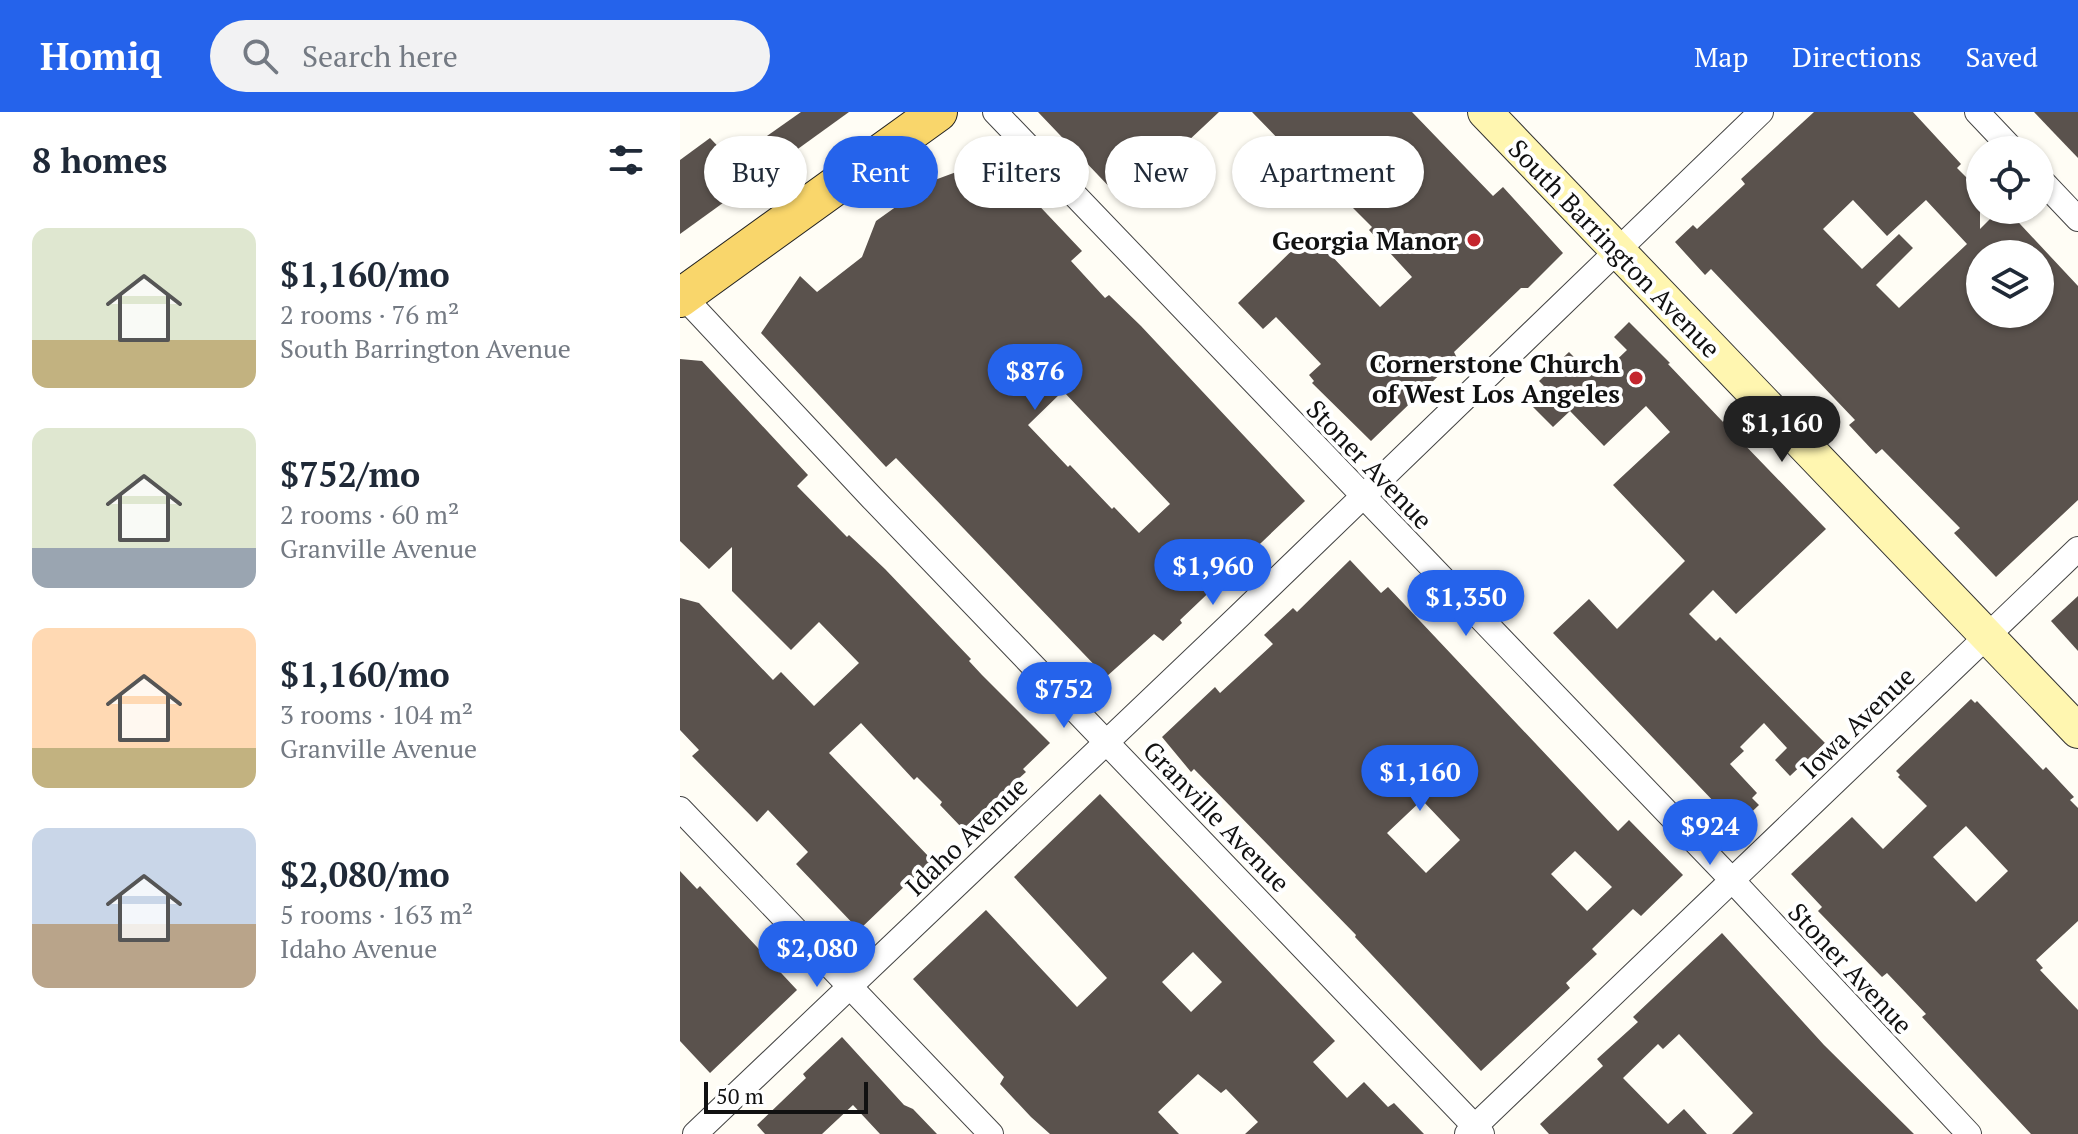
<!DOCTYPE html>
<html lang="en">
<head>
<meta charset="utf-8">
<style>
  body { margin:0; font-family:"PT Serif",serif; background:#f2f2f3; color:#1f2937; height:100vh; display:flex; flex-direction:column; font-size:30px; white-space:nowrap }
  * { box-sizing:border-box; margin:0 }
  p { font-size:26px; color:#747a83 }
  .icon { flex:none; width:44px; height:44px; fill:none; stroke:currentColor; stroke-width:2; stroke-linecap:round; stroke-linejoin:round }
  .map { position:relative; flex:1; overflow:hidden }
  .drawer { display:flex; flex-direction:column; background:#fff; width:680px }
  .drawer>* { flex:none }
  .guide { position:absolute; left:24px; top:24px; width:760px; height:72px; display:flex; gap:16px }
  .tools { position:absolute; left:1286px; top:24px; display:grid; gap:16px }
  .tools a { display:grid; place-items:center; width:88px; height:88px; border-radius:50%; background:#fff; box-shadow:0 2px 6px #0004; font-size:40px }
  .scale { position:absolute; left:24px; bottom:20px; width:164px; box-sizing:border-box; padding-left:8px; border:4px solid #111; border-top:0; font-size:22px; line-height:28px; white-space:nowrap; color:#111; -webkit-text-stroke:6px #fff; paint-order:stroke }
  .price { position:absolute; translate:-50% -68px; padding:0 18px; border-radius:28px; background:#2563eb; color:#fff; font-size:26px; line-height:52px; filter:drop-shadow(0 2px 4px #0008) }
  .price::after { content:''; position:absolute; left:50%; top:48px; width:24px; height:18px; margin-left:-12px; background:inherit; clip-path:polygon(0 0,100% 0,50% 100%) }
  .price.selected { background:#222; color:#fff }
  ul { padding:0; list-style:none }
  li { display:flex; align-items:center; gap:24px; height:200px; padding:0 32px }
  li span { display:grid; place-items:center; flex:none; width:224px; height:160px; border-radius:16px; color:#555 }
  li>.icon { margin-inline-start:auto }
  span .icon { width:96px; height:96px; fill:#fffc; stroke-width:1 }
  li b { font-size:34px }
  h2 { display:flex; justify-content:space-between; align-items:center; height:96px; padding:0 32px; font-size:34px }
  .chip { padding:0 28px; border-radius:36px; background:#fff; box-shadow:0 2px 6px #0004; font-size:28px; line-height:72px }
  .chip.selected { background:#2563eb; color:#fff }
  header { display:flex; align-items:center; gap:48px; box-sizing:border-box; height:112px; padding:0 40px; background:#2563eb; color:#fff }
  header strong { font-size:38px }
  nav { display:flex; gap:44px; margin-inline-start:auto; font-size:28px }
  .search { width:560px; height:72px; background:#f2f2f3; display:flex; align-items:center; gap:20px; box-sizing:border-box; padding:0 28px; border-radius:44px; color:#747a83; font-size:30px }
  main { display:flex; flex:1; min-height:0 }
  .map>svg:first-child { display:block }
  .building { fill:#5a524d; fill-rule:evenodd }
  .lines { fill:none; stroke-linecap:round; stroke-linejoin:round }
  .street-casing { stroke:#444; stroke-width:26 }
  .secondary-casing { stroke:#333; stroke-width:36 }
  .primary-casing { stroke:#222; stroke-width:40 }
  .street { stroke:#fff; stroke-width:24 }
  .secondary { stroke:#fff6b0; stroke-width:34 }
  .primary { stroke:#f9d66b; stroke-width:38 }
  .poi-dot { fill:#c4262e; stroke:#fff; stroke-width:3 }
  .labels { text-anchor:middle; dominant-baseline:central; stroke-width:8; stroke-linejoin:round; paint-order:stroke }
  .poi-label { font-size:26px; font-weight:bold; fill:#111; stroke:#fff; text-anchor:end }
  .street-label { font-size:26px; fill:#111; stroke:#fff }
</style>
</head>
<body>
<header>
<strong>Homiq</strong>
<div class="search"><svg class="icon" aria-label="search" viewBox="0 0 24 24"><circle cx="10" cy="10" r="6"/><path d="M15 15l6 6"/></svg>Search here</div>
<nav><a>Map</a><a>Directions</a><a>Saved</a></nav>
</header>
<main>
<section class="drawer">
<h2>8 homes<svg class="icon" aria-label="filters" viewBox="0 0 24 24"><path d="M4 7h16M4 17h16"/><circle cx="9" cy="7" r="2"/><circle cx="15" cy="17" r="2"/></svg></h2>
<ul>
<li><span style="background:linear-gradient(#dfe7d0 70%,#c2b280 0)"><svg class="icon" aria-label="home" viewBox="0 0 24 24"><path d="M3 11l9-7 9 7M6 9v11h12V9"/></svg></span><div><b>$1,160/mo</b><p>2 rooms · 76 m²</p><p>South Barrington Avenue</p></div></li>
<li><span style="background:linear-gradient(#dfe7d0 75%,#9aa5b1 0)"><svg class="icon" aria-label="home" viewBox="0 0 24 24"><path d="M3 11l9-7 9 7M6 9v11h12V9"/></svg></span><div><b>$752/mo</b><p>2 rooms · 60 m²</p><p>Granville Avenue</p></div></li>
<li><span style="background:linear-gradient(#ffd9b3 75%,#c2b280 0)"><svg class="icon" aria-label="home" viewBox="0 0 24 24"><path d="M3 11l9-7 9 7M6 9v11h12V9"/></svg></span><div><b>$1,160/mo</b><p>3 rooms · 104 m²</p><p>Granville Avenue</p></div></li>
<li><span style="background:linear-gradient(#c9d6e8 60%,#b9a48a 0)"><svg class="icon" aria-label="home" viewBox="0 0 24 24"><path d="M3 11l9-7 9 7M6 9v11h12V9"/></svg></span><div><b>$2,080/mo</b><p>5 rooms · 163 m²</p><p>Idaho Avenue</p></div></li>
</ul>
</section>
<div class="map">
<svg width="1398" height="1022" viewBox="0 0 1398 1022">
  <rect width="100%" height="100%" fill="#fffdf5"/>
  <!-- building -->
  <g class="building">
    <path d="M 121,0 L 169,0 L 97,52 L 80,29 Z"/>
    <path d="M 358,0 L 539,0 L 507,30 L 501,24 L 438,84 Z"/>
    <path d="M 572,0 L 732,0 L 813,84 L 823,75 L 883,141 L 848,176 L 841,176 L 774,240 L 777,246 L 691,329 L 632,271 L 634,269 L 629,263 L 641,252 L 596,205 L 583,217 L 558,191 L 630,121 L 700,195 L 732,165 L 689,118 L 692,115 L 668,91 L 665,93 L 649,77 L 652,74 L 610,31 L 606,35 Z"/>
    <path d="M 1134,0 L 1233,0 L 1281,52 L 1277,56 L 1300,79 L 1300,117 L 1319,98 L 1327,98 L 1398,174 L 1398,388 L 1316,465 L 1274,421 L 1280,416 L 1202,337 L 1196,342 L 1169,313 L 1175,308 L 1031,157 L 1025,163 L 995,130 L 1013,113 L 1017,117 L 1065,72 L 1061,67 ZM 1173,88 L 1207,124 L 1246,88 L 1287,132 L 1219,196 L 1196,173 L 1233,136 L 1219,122 L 1182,157 L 1143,117 ZM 1300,142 L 1360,142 L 1360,202 L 1300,202 Z"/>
    <path d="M 1354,0 L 1398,0 L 1398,46 L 1374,21 Z"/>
    <path d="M 30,26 L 72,70 L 0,122 L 0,48 Z"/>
    <path d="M 314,46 L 402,139 L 391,149 L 425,186 L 429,183 L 461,214 L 625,389 L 500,508 L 502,511 L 483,529 L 474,522 L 426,565 L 216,346 L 206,355 L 81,221 L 120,164 L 137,180 L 182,145 L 196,109 L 252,69 ZM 383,279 L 490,392 L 459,421 L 434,395 L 432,397 L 390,353 L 388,355 L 348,313 Z"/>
    <path d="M 949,210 L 990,251 L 988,252 L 1043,310 L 1045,307 L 1062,325 L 1060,328 L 1146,417 L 1056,502 L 1033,478 L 1009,502 L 1036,529 L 1040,525 L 1145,631 L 1110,664 L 1095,648 L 1107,636 L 1084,611 L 1060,635 L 1064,639 L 1050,652 L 1077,681 L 1072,686 L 1079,693 L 1057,714 L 873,521 L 909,487 L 937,517 L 1005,449 L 933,373 L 990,320 L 966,294 L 924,334 L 890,299 L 873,315 L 848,290 L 864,274 L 859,269 L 889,240 L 904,255 L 926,258 L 947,238 L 934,225 Z"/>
    <path d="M 0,247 L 22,249 L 128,363 L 117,374 L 167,425 L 169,423 L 205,457 L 291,547 L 289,549 L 302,563 L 370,631 L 343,657 L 346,660 L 283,717 L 260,693 L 262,690 L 237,665 L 234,668 L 181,611 L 149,641 L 252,748 L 179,818 L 116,752 L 128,740 L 88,698 L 77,710 L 12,644 L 19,638 L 0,618 L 0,486 L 19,491 L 93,568 L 101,560 L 134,594 L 179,551 L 139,510 L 111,538 L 52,479 L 52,435 L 29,457 L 0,429 Z"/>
    <path d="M 670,448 L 701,481 L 708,475 L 938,719 L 949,708 L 1003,763 L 961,804 L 953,797 L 912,837 L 917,842 L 886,871 L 890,876 L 801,959 L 675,825 L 676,823 L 514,657 L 511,660 L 482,625 L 535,575 L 540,581 L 593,532 L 584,523 L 613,496 L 617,500 ZM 742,688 L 780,728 L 746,761 L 707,721 ZM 895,739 L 932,775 L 907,799 L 871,762 Z"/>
    <path d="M 1398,484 L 1398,539 L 1371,509 Z"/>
    <path d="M 1291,587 L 1295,591 L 1297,589 L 1363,658 L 1366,655 L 1394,685 L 1390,688 L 1398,696 L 1398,809 L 1356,848 L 1363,856 L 1360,858 L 1398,898 L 1398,1022 L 1351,1022 L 1242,905 L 1246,902 L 1207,861 L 1202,865 L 1138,799 L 1142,795 L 1111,762 L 1172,705 L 1203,737 L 1247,694 L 1218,665 L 1220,663 L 1216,659 ZM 1286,714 L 1328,759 L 1296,790 L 1253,745 Z"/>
    <path d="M 420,682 L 655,929 L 633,950 L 667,986 L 684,970 L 708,995 L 714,991 L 744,1022 L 565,1022 L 578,1010 L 546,977 L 541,981 L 518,962 L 478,1000 L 499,1022 L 370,1022 L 351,1005 L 320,972 L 324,965 L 233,867 L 306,798 L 397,895 L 427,866 L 334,765 ZM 513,840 L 542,870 L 511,900 L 482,870 Z"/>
    <path d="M 0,759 L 17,777 L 20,774 L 117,878 L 30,961 L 0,929 Z"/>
    <path d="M 1042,821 L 1144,933 L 1234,1022 L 1052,1022 L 1073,1001 L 999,922 L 983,937 L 978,932 L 943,966 L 988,1012 L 1004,997 L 1027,1022 L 869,1022 L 860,1012 L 923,954 L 917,947 L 958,910 L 953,905 Z"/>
    <path d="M 162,925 L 224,993 L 233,997 L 257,1022 L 200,1022 L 173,993 L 142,1022 L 85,1022 L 77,1013 L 126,966 L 123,962 Z"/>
  </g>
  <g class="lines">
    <defs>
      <g id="street">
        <path d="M 315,0 L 1052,768 L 1289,1022"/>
        <path d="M 1297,0 L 1333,38"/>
        <path d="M 1360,67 L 1398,107"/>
        <path d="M 0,181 L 192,386 L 802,1022"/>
        <path d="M 0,697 L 311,1022"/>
        <path d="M 15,1022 L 558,505 L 1081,0"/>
        <path d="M 787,1022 L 1398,437"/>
      </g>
      <path id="secondary" d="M 805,0 L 1398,619"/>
      <path id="primary" d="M 0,186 L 258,0"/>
    </defs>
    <!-- street casing -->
    <use href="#street" class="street-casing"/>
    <!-- secondary casing -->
    <use href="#secondary" class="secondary-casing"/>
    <!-- primary casing -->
    <use href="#primary" class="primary-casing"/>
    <!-- street -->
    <use href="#street" class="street"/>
    <!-- secondary -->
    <use href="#secondary" class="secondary"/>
    <!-- primary -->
    <use href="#primary" class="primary"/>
  </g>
  <!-- markers -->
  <g class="poi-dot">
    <circle cx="794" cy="128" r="8"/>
    <circle cx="956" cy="266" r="8"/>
  </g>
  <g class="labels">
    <!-- poi labels -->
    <g class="poi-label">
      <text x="778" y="128">Georgia Manor</text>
      <text x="940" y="251">Cornerstone Church<tspan x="940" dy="30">of West Los Angeles</tspan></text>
    </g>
    <!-- street labels -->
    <g class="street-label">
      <text transform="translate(935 136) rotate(46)">South Barrington Avenue</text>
      <text transform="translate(690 352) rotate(46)">Stoner Avenue</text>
      <text transform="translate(1177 610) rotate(-44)">Iowa Avenue</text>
      <text transform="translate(537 704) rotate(46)">Granville Avenue</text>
      <text transform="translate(286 724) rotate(-44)">Idaho Avenue</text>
      <text transform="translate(1171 856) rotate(47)">Stoner Avenue</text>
    </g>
  </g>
</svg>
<div class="tools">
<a><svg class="icon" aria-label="locate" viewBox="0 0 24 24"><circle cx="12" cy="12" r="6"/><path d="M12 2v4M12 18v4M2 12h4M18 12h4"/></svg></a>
<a><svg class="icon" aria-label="layers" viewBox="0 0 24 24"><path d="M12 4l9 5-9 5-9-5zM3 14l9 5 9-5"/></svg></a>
</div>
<div class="scale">50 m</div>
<b class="price" style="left:355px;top:300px">$876</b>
<b class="price selected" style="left:1102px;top:352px">$1,160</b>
<b class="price" style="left:533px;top:495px">$1,960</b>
<b class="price" style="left:786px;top:526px">$1,350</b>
<b class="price" style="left:384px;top:618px">$752</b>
<b class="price" style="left:740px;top:701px">$1,160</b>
<b class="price" style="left:1030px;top:755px">$924</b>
<b class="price" style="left:137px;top:877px">$2,080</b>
<div class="guide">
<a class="chip">Buy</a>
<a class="chip selected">Rent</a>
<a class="chip">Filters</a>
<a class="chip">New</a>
<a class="chip">Apartment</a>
</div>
</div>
</main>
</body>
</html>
